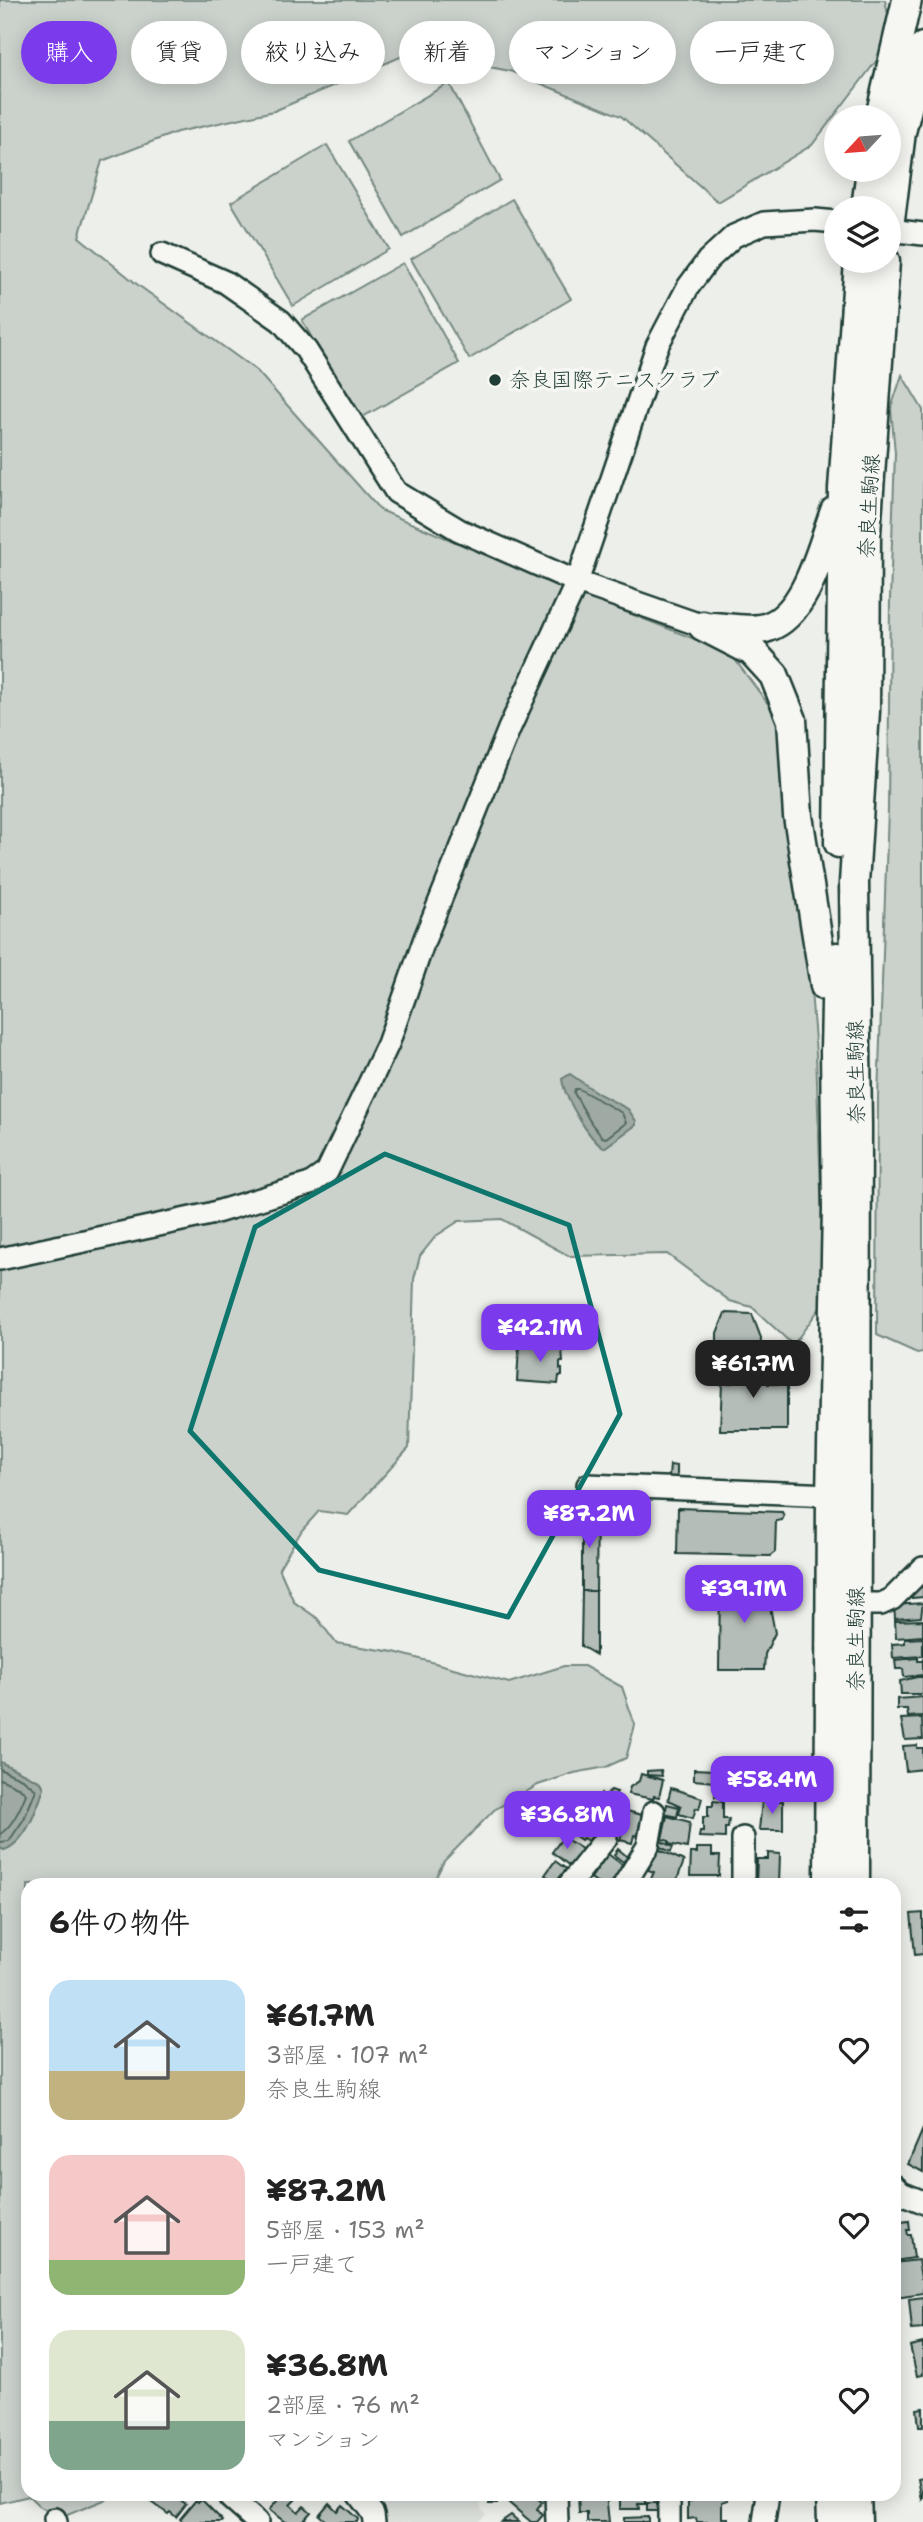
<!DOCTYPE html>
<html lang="ja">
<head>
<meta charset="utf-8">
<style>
  body { margin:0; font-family:"Shantell Sans","Klee One",sans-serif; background:#f6f6f6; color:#222; height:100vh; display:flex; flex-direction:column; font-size:26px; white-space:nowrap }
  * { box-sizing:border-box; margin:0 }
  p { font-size:23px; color:#767676 }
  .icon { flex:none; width:38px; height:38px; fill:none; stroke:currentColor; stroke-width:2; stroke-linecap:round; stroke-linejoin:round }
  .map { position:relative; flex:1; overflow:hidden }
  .side { position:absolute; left:21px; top:1878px; width:880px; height:623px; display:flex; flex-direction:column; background:#fff; border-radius:21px; box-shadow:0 4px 18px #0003 }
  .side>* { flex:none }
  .guide { position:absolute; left:21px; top:21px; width:882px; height:63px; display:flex; gap:14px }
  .needle { width:46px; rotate:244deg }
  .controls { position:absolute; left:824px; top:105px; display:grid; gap:14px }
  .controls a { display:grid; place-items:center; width:77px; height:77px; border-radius:50%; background:#fff; box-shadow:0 4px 18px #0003; font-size:35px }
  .price { position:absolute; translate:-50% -60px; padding:0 16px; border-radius:14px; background:#7c3aed; color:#fff; font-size:23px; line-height:46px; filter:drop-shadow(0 2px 4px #0008) }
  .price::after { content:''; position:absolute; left:50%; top:42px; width:21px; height:16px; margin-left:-10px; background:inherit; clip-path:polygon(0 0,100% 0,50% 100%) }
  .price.selected { background:#222; color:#fff }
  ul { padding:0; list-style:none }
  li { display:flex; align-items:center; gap:21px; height:175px; padding:0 28px }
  li span { display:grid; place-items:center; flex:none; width:196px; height:140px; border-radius:21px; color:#555 }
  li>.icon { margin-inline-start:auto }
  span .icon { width:84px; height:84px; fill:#fffc; stroke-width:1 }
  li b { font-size:30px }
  h2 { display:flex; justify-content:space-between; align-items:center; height:84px; padding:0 28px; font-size:30px }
  .pill { padding:0 24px; border-radius:32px; background:#fff; box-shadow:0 4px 18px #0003; font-size:24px; line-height:63px }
  .pill.selected { background:#7c3aed; color:#fff }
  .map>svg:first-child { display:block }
  .built { fill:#dce0db }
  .green { fill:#cbd2cc; stroke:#758880; stroke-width:2 }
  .water { fill:#9faaa4; stroke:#6c7e77; stroke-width:2 }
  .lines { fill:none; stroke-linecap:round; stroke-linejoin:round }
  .shore { stroke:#526961; stroke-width:2 }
  .building { fill:#b4bdb8; stroke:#1f3d34; stroke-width:2 }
  .minor-casing { stroke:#1f3d34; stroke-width:26 }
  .major-casing { stroke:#1f3d34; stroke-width:33 }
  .minor { stroke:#f6f6f2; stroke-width:21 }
  .major { stroke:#f6f6f2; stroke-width:28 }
  .marked { fill:none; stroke:#0f766e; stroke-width:5; stroke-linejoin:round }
  .poi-dot { fill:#1f3d34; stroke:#f6f6f2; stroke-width:2.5 }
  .labels { text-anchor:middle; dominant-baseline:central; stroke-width:7; stroke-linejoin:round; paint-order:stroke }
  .poi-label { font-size:21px; fill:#1f3d34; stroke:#f6f6f2; text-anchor:start }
  .street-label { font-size:21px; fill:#1f3d34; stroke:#f6f6f2 }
</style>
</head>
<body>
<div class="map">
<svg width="923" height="2522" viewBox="0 0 923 2522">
  <rect width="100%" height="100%" fill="#edefea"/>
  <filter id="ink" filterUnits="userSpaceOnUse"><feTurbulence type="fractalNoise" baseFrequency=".0143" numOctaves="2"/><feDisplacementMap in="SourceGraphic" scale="14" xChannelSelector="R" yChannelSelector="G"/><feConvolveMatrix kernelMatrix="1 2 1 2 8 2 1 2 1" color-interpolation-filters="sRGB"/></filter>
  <g filter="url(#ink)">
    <!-- built -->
    <path class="built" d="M 373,2494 L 480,2494 L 481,2508 L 486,2515 L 477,2522 L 386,2522 L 383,2510 Z"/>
    <!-- green -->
    <g class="green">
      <path d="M 0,0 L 885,0 L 893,39 L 812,145 L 718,202 L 621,116 L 510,71 L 412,52 L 274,111 L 177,132 L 102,161 L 79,237 L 138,285 L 257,371 L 380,510 L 545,580 L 730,653 L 777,716 L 788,826 L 810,977 L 816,1054 L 825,1301 L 793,1345 L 752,1307 L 730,1301 L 667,1254 L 569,1256 L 502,1219 L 459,1221 L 436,1236 L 420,1256 L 414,1279 L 409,1448 L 348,1515 L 319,1511 L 302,1530 L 279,1568 L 294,1602 L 317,1618 L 336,1643 L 394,1652 L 509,1683 L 564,1666 L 584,1666 L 622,1687 L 635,1725 L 626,1758 L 606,1767 L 574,1773 L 538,1785 L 494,1810 L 444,1861 L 432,1885 L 28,1885 L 28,2494 L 119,2494 L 60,2518 L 39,2506 L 29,2496 L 0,2503 L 0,1848 L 4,1850 C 26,1843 37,1808 44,1788 L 41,1782 L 0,1762 Z"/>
      <path d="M 449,83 L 500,180 L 403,237 L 349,141 Z"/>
      <path d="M 327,145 L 389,249 L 293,306 L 231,202 Z"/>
      <path d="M 512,199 L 571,299 L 469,359 L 411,259 Z"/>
      <path d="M 403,263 L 459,363 L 357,420 L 302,320 Z"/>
      <path d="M 902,375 L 923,410 L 923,1352 L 917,1353 L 877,1335 L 878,1098 L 888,809 L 890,599 L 895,453 L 891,408 Z"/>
    </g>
    <!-- water -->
    <g class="water">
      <path d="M 570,1074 L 599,1094 L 628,1109 L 636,1121 L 636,1125 L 604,1148 C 589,1140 564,1096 562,1079 Z"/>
      <path d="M 0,1762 L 41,1782 L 44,1788 C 37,1808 26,1843 4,1850 L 0,1848 Z"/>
    </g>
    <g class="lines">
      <!-- shore -->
      <g class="shore">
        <path d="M 575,1089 L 579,1089 L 622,1113 L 626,1123 L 606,1138 L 602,1137 L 591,1123 L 574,1093 Z"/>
        <path d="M 0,1769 L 24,1780 L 36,1790 L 24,1819 L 9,1841 L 0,1842"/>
        <path d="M 0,1779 L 20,1788 L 26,1794 C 21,1807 12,1827 0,1834"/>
      </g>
    </g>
    <!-- building -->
    <g class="building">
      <path d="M 725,1313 L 752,1314 L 761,1338 L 760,1360 L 717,1359 L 717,1333 Z"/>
      <path d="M 519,1345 L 562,1348 L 563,1362 L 560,1362 L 560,1369 L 562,1369 L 562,1376 L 559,1376 L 558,1384 L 517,1381 Z"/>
      <path d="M 733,1361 L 769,1362 L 768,1384 L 787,1384 L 787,1430 L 720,1430 L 722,1383 L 732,1383 Z"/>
      <path d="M 670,1465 L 677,1466 L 677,1478 L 669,1477 Z"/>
      <path d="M 678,1508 L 782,1512 L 784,1516 L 782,1520 L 776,1521 L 775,1552 L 770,1556 L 677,1554 Z"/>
      <path d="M 582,1509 L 597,1509 L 596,1591 L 582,1591 Z"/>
      <path d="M 720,1580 L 765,1580 L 775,1633 L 765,1654 L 764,1670 L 719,1670 Z"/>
      <path d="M 923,1580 L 923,1597 L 901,1599 Z"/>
      <path d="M 582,1591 L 596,1591 L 596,1655 L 581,1646 Z"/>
      <path d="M 923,1603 L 921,1617 L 895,1619 L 894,1605 Z"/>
      <path d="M 923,1620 L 923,1636 L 896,1638 L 895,1621 Z"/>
      <path d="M 923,1638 L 923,1656 L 893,1658 L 892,1644 L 905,1643 L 905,1639 Z"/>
      <path d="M 918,1658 L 918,1661 L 923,1661 L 923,1658 L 923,1675 L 904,1677 L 903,1669 L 896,1669 L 895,1660 Z"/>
      <path d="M 917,1677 L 923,1677 L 923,1694 L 901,1694 L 900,1681 Z"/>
      <path d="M 923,1697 L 923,1716 L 908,1717 L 907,1709 L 897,1709 L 897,1699 Z"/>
      <path d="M 922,1718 L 923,1739 L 905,1740 L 901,1719 Z"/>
      <path d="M 917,1745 L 917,1748 L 923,1748 L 923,1769 L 906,1771 L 903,1746 Z"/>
      <path d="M 694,1769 L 714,1770 L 714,1782 L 694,1780 Z"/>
      <path d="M 716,1769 L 743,1770 L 743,1779 L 728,1780 L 728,1784 L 738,1784 L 737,1798 L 715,1797 Z"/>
      <path d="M 661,1770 L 662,1776 L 647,1775 L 647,1771 Z"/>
      <path d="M 748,1771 L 781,1771 L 781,1797 L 758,1796 L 758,1781 L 748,1781 Z"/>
      <path d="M 641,1774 L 663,1780 L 659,1797 L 654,1796 L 653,1799 L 628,1794 L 630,1787 L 639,1781 Z"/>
      <path d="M 671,1788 L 702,1798 L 699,1809 L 696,1808 L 693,1818 L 679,1814 L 681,1806 L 668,1800 Z"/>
      <path d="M 611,1790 L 617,1792 L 601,1819 L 585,1809 L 591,1802 L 593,1804 L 601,1793 L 605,1797 Z"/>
      <path d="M 713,1801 L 723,1802 L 723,1819 L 729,1819 L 728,1828 L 725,1828 L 725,1838 L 699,1837 L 700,1831 L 703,1831 L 703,1817 L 708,1817 L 708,1806 L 713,1806 Z"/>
      <path d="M 762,1801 L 783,1801 L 783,1830 L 759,1830 Z"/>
      <path d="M 667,1804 L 679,1807 L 677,1817 L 665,1814 Z"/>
      <path d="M 627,1811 L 642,1815 L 637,1836 L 634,1835 L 632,1843 L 620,1840 Z"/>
      <path d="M 582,1814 L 599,1826 L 600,1829 L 588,1841 L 583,1838 L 581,1840 L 569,1831 Z"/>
      <path d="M 667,1816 L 690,1822 L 687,1848 L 669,1844 L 669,1841 L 662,1839 Z"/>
      <path d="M 616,1817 L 622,1819 L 618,1833 L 612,1831 Z"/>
      <path d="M 563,1837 L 582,1849 L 571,1867 L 552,1852 Z"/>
      <path d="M 661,1841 L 673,1847 L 671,1852 L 658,1846 Z"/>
      <path d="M 697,1848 L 712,1848 L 712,1856 L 720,1856 L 719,1876 L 690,1876 L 691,1853 L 697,1853 Z"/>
      <path d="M 618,1849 L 628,1857 L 623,1862 L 614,1855 Z"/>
      <path d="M 658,1849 L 684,1861 L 675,1885 L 649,1883 L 654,1872 L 648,1870 Z"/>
      <path d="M 768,1853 L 780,1854 L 779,1885 L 756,1885 L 757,1859 L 768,1859 Z"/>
      <path d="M 608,1854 L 624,1866 L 610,1885 L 600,1885 L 591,1878 Z"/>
      <path d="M 555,1861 L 569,1871 L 559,1885 L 545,1875 Z"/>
      <rect x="688" y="1882" width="26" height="3"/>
      <path d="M 923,1913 L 923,1954 L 915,1955 L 911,1914 Z"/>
      <path d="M 923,2129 L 923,2172 L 908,2164 Z"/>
      <path d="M 909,2221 L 910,2230 L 907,2230 L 908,2235 L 911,2235 L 914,2258 L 894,2261 L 894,2223 Z"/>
      <path d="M 918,2260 L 921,2278 L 923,2278 L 923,2293 L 895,2297 L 894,2263 Z"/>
      <path d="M 923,2297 L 923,2329 L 912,2330 L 909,2299 Z"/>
      <path d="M 923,2343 L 923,2375 L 917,2376 L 910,2346 Z"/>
      <path d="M 923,2408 L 923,2427 L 919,2427 L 917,2409 Z"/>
      <path d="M 923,2478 L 923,2499 L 922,2500 L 918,2479 Z"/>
      <path d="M 151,2494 L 180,2494 L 182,2495 L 179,2499 L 186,2504 L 176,2517 L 170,2512 L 168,2514 L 149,2500 Z"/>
      <path d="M 249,2494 L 263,2494 L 256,2502 Z"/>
      <path d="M 283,2494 L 288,2494 L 295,2500 L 290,2505 L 298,2512 L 304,2506 L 311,2512 L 302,2522 L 285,2522 L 269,2510 Z"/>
      <path d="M 490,2494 L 497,2494 L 497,2504 L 489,2504 Z"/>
      <path d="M 503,2494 L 532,2494 L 542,2502 L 537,2509 L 543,2515 L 537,2522 L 531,2522 L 501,2496 Z"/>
      <path d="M 578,2494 L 606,2494 L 609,2522 L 587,2522 L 587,2513 L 579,2513 Z"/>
      <path d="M 620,2494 L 653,2494 L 653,2498 L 645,2498 L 645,2504 L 638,2504 L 639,2509 L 620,2509 Z"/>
      <path d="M 696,2494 L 728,2494 L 728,2500 L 722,2502 L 722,2518 L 728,2518 L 728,2522 L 697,2522 L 696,2518 L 688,2519 L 688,2501 L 692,2501 L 692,2496 Z"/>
      <path d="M 201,2499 L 223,2521 L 222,2522 L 183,2522 L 180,2519 L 196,2500 L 198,2502 Z"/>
      <path d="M 329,2503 L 337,2511 L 342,2505 L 358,2519 L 357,2522 L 327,2522 L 319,2515 Z"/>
      <rect x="647" y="2503" width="10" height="8"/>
      <path d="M 511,2515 L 519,2522 L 501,2522 Z"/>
      <path d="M 648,2517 L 648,2522 L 624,2522 L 624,2518 Z"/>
    </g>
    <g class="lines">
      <defs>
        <g id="minor">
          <path d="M 889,230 L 923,234"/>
          <path d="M 162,254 L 225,282 L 281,321 L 306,350 L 396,492 L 459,530 L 577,582 L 703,626"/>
          <path d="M 0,1259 L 210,1214 L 310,1184 L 327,1172 L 388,1044 L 425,938 L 509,729 L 577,582 L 657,346 L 688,287 L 708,260 L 734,236 L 764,223 L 815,220 L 836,222"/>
          <path d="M 588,1485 L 831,1495"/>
          <path d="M 856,1604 L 881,1604 L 892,1599 L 923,1568"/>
          <path d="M 569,1885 L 606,1838"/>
          <path d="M 624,1885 L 648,1846 L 654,1812"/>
          <path d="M 743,1885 L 743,1838"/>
          <path d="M 894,2186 L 901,2193 L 923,2202"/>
          <path d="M 229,2494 L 230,2498 L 257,2522"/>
          <path d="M 358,2494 L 373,2514 L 374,2522"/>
          <path d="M 556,2494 L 557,2522"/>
          <path d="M 55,2519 L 56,2522"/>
          <path d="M 669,2522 L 669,2494"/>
          <path d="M 764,2522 L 768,2494"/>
        </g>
        <g id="major">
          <path d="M 880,117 L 907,0"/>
          <path d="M 866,208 L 871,170"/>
          <path d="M 889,227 L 901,132 L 923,47"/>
          <path d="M 703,626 L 752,651 L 774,675 L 792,720 L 798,816 L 825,986"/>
          <path d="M 713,627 C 730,628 752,633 768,627 C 807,614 822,546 835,511"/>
          <path d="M 839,843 L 843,489 L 859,261"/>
          <path d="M 829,1885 L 831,1495 L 837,1209 L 835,1051 L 837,957"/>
          <path d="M 855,1885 L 857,1127 L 854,883 L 865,711 L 866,533 L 885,261"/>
          <path d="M 831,2494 L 832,2522"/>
          <path d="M 856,2494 L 857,2522"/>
        </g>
      </defs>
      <!-- minor casing -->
      <use href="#minor" class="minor-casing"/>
      <!-- major casing -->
      <use href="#major" class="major-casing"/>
      <!-- minor -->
      <use href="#minor" class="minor"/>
      <!-- major -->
      <use href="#major" class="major"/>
    </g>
  </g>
  <!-- marked area -->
  <path class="marked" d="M 385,1154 L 569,1225 L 620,1414 L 508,1617 L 319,1570 L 190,1431 L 255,1227 Z"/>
  <!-- markers -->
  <circle class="poi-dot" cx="495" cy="380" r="7"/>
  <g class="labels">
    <!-- poi labels -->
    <g class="poi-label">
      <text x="509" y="380">奈良国際テニスクラブ</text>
    </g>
    <!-- street labels -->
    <g class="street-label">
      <text transform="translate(869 506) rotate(-87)">奈良生駒線</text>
      <text transform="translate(856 1072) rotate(-91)">奈良生駒線</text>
      <text transform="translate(856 1639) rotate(-90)">奈良生駒線</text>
    </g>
  </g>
</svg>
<div class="controls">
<a><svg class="needle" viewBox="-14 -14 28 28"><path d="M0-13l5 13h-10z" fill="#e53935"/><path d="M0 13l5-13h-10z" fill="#767676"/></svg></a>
<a><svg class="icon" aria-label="layers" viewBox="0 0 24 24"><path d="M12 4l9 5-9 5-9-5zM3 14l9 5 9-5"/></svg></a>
</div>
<b class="price" style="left:540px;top:1364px">¥42.1M</b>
<b class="price selected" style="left:753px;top:1400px">¥61.7M</b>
<b class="price" style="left:589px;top:1550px">¥87.2M</b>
<b class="price" style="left:744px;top:1625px">¥39.1M</b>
<b class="price" style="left:772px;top:1816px">¥58.4M</b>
<b class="price" style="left:567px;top:1851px">¥36.8M</b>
<div class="guide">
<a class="pill selected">購入</a>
<a class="pill">賃貸</a>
<a class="pill">絞り込み</a>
<a class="pill">新着</a>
<a class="pill">マンション</a>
<a class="pill">一戸建て</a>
</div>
<section class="side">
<h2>6件の物件<svg class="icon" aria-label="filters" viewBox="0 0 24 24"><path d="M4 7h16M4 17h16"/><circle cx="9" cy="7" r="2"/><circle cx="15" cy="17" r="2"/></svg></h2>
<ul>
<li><span style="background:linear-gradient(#bfe0f5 65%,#c2b280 0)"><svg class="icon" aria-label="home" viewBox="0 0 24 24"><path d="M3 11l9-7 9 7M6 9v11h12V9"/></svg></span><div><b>¥61.7M</b><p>3部屋 · 107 m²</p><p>奈良生駒線</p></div><svg class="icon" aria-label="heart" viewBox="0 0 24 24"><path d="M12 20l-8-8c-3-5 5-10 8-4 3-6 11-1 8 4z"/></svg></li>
<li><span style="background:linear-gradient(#f6c9c9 75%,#8fb573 0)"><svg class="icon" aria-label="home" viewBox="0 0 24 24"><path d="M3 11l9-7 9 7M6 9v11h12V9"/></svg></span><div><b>¥87.2M</b><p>5部屋 · 153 m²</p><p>一戸建て</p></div><svg class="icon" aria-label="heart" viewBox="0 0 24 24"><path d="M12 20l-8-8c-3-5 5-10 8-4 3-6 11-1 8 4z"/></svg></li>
<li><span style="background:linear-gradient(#dfe7d0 65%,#7fa58c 0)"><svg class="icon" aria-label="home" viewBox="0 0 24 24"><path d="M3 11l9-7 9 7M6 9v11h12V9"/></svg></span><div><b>¥36.8M</b><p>2部屋 · 76 m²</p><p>マンション</p></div><svg class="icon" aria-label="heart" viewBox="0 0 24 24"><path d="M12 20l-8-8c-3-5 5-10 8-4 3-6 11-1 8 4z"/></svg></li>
</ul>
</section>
</div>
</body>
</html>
